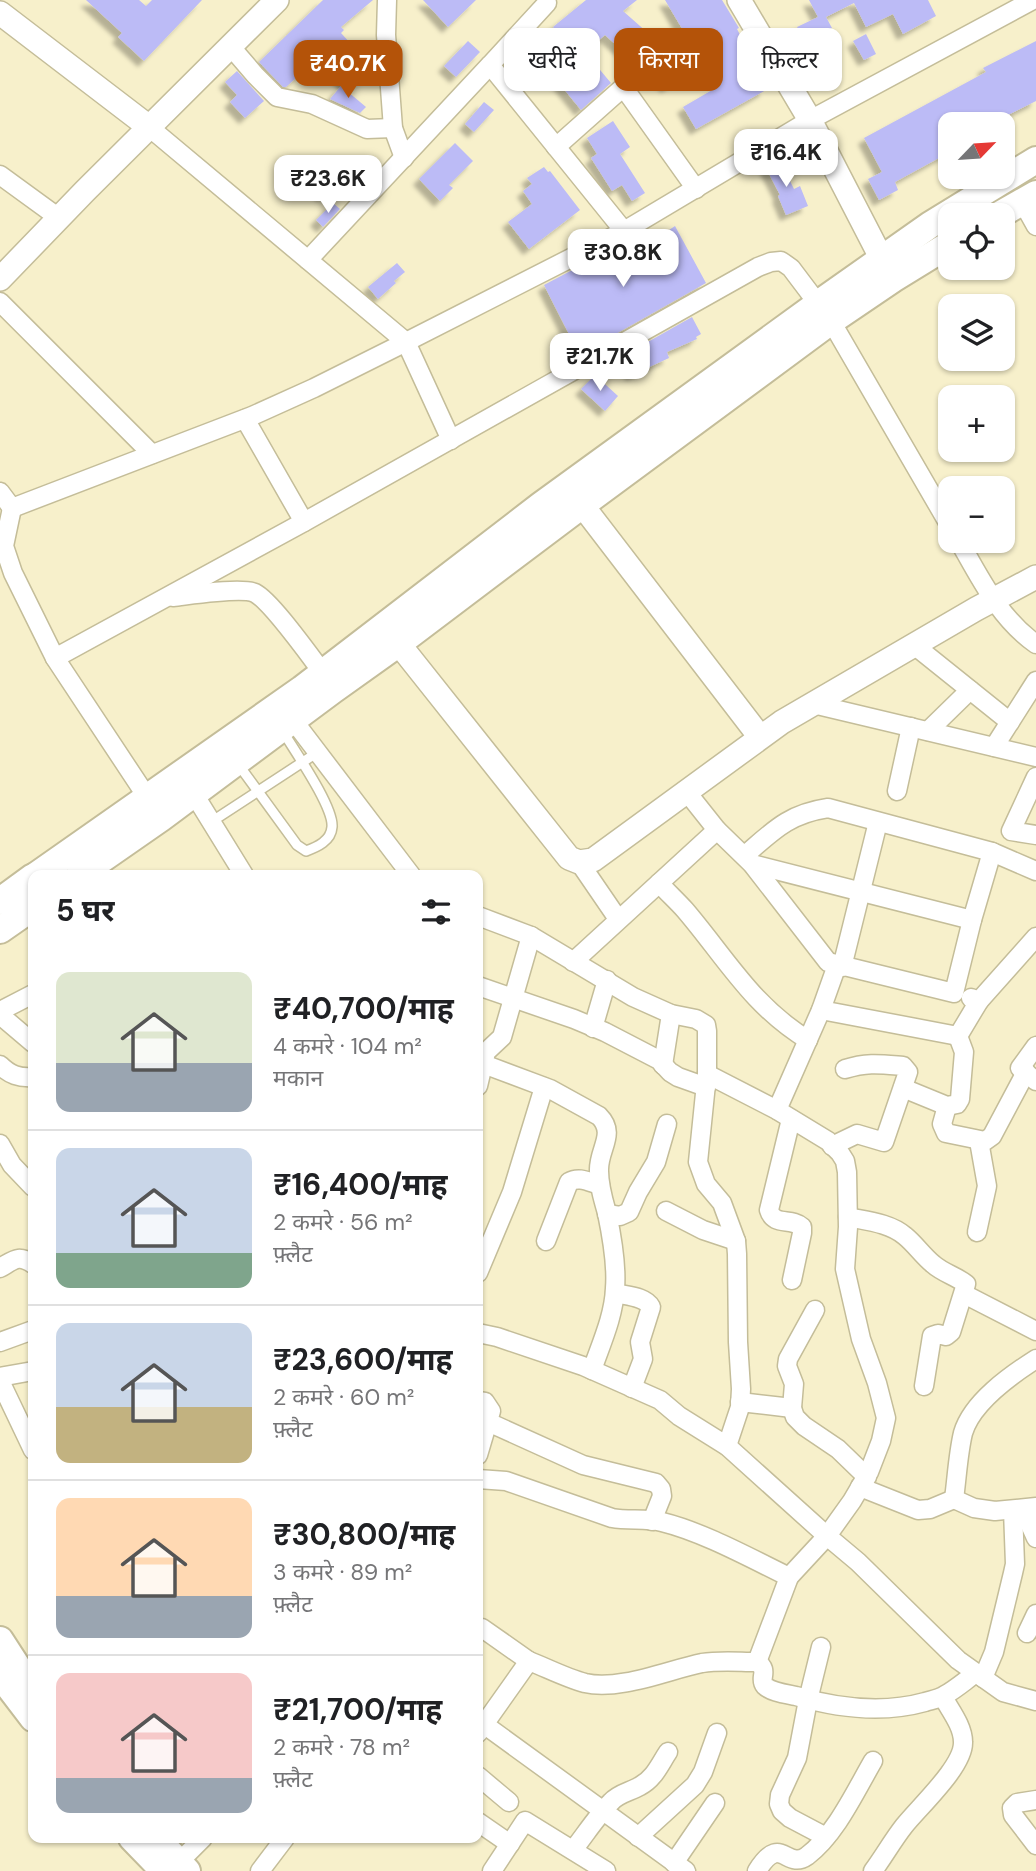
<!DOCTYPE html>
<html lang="hi">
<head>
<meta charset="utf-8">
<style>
  body { margin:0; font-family:"DM Sans","Noto Sans Devanagari",sans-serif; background:#f6f6f6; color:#202124; height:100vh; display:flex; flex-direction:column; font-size:26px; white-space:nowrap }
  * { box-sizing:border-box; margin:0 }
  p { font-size:23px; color:#757577 }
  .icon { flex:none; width:38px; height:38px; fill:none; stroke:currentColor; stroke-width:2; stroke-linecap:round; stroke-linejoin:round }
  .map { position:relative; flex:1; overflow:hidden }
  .details { position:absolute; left:28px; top:870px; width:455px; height:973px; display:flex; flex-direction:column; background:#fff; border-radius:14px; box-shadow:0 2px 5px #0004 }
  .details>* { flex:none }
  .guide { position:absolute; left:504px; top:28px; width:427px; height:63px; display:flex; gap:14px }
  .needle { width:46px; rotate:65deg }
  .buttons { position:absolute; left:938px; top:112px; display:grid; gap:14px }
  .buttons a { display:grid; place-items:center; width:77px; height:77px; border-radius:14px; background:#fff; box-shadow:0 2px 5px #0004; font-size:35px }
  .price { position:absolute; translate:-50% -60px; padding:0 16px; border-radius:14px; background:#fff; color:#222; font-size:23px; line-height:46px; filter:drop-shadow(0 2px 4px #0008) }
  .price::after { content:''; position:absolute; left:50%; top:42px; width:21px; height:16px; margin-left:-10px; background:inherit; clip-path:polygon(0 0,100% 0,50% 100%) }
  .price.selected { background:#b45309; color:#fff }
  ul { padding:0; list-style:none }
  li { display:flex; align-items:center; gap:21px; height:175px; padding:0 28px }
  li+li { border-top:2px solid #e0e0e0 }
  li span { display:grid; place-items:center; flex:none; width:196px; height:140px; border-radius:14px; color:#555 }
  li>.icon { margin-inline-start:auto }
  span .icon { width:84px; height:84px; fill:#fffc; stroke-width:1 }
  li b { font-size:30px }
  h2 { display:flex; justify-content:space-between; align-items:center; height:84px; padding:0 28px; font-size:30px }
  .tag { padding:0 24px; border-radius:14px; background:#fff; box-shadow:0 2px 5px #0004; font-size:24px; line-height:63px }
  .tag.selected { background:#b45309; color:#fff }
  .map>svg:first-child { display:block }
  .building { fill:#bcbbf6; filter:url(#shadow) }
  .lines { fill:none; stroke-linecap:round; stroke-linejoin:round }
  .service-casing { stroke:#c4bd99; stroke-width:12 }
  .minor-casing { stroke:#c4bd99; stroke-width:21 }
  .tertiary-casing { stroke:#c4bd99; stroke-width:26 }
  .secondary-casing { stroke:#c4bd99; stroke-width:30 }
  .service { stroke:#fff; stroke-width:9 }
  .minor { stroke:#fff; stroke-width:18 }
  .tertiary { stroke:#fff; stroke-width:23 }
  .secondary { stroke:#fff; stroke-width:26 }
</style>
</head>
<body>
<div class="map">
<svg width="1036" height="1871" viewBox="0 0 1036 1871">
  <defs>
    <filter id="shadow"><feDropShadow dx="-6" dy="6" stdDeviation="2" flood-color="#0004"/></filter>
  </defs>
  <rect width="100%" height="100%" fill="#f7f0cb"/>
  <!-- building -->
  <g class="building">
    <path d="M 86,0 L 139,0 L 146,6 L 152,0 L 202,0 L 144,61 L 118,37 L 122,33 Z"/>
    <path d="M 323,0 L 373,0 L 341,27 L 344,30 L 341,33 L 372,67 L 349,89 L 319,57 L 286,87 L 283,87 L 259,62 Z"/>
    <path d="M 423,0 L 476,0 L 448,27 Z"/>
    <path d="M 586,0 L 637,0 L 623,11 L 657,41 L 643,56 L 635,62 L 605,35 L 585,52 L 611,83 L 581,110 L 541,61 L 535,66 L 523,52 L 533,43 L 543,55 L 563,39 L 553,27 Z"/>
    <path d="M 665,0 L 722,0 L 739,28 L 737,29 L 755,63 L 752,64 L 766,90 L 696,129 L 683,107 L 719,86 L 704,59 L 667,87 L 657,74 L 693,47 Z"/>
    <path d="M 809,0 L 928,0 L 936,16 L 903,34 L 893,14 L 866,27 L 854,3 L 826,17 L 832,28 L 805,42 L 797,27 L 818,17 Z"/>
    <path d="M 866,34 L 876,54 L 864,60 L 853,41 Z"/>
    <path d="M 468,41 L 480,52 L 456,77 L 444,66 Z"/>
    <path d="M 1036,41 L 1036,101 L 1006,116 L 1011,124 L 950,124 L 950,152 L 895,182 L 898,190 L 879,200 L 868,179 L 882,172 L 864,138 L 986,72 L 983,68 Z"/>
    <path d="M 237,71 L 264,101 L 245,118 L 230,102 L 237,95 L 225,82 Z"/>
    <path d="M 341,86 L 366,107 L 360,113 L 330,99 Z"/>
    <path d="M 484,102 L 494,110 L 474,132 L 465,124 Z"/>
    <path d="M 613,121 L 630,147 L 620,154 L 645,193 L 632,201 L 622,185 L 612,191 L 591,158 L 597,154 L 587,138 Z"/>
    <path d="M 455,143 L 473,161 L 449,185 L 453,188 L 440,201 L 419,179 Z"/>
    <path d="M 779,159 L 794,189 L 800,186 L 808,206 L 786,215 L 778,196 L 780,195 L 765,166 Z"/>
    <path d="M 335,163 L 346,174 L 323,196 L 312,184 Z"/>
    <path d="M 544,167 L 548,172 L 550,171 L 580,210 L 529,249 L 508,222 L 532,204 L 523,191 L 532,184 L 527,178 Z"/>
    <path d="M 333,203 L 340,209 L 323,227 L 316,220 Z"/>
    <path d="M 675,226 L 706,283 L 575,357 L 569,344 L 573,342 L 544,285 L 597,257 L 600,264 L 660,236 Z"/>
    <path d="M 397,263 L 405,272 L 394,281 L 396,283 L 378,299 L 368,287 Z"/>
    <path d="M 692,317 L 701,334 L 696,337 L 697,339 L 667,352 L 669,358 L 632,375 L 623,356 Z"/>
    <path d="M 595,375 L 618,396 L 605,411 L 581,389 Z"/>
  </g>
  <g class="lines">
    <defs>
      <g id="service">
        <path d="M 238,764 L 297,845 L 306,851 C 317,847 331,841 332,827 C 334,807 294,750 282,730"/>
        <path d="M 211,822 L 318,752"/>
      </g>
      <g id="minor">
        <path d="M 387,0 L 386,35 L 393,128 L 404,158"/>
        <path d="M 547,3 L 490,65 L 624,231"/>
        <path d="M 231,47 L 255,75 L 277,97 L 312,104 L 367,129 L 393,128"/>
        <path d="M 624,88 L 696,189"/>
        <path d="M 149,127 L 406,342 L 451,440"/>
        <path d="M 556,147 L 646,67"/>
        <path d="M 0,175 L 59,218"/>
        <path d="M 1022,201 L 1036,226"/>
        <path d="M 308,260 L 490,65"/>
        <path d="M 0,302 L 152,454"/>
        <path d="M 245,419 L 304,522"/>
        <path d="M 0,492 L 12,508 L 252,416 L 314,388 L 406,342 L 624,231 L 810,120 L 1033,0"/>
        <path d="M 12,508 L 4,546 L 13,573 L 55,658 L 147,797"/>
        <path d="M 959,541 C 980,578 1000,619 1036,644"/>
        <path d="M 173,597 C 191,595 241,587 255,593 C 271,601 310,656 323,673"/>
        <path d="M 914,645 L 1010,722"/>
        <path d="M 55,658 L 304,522 L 758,267 L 771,262 L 781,261 L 791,268 L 831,321 L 950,526"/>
        <path d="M 813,704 L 1036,757"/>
        <path d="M 293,720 L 411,875"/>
        <path d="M 928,731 L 970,690"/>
        <path d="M 994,747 L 1036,681"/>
        <path d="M 1036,777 L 1011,831 L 1036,835"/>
        <path d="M 686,791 L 717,830 L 752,864 L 828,962 L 954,993 L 972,920 L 992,852 L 828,808 C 788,814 773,831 744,856"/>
        <path d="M 897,791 L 911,727"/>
        <path d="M 194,794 L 244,875"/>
        <path d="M 992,852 L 1036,871"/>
        <path d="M 579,862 L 618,919"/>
        <path d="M 752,864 L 972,920"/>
        <path d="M 659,883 C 667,892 677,901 685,910 C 726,958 752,1006 808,1040"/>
        <path d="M 478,916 L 531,936 L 633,997 L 671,1014 L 696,1019 L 706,1025 L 707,1031 L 707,1074 L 698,1162 L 706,1184 L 722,1203 L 736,1241 L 737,1254 L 738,1342 L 741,1389 L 740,1407 L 727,1446"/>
        <path d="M 573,962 L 717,830"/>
        <path d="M 842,967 L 878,822"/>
        <path d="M 478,986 L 574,1019 L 605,1032 L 659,1060 L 670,1072 L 678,1077 L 706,1087"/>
        <path d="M 971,998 L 979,1001 L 1036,937"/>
        <path d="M 821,1010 L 958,1036 L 979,1001"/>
        <path d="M 0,1011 L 33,994"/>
        <path d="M 0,1015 L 33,1043"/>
        <path d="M 593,1028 L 607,980"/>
        <path d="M 1036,1046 L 1020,1068 L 1036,1081"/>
        <path d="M 478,1062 L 550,1089 L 599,1116 C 617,1134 598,1149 599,1171 C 599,1186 603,1199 607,1213 C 612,1237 617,1264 615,1288 C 614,1316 601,1344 592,1370"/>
        <path d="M 0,1065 C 10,1075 19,1078 33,1077"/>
        <path d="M 663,1065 L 671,1014"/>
        <path d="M 478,1086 L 486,1052 L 502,1037 L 531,936"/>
        <path d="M 903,1088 L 947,1106 L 957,1104 L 960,1099 L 964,1052 L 958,1036"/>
        <path d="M 947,1106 L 942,1124 L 946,1133 L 985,1141 L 992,1136 L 1026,1072"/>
        <path d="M 777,1110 L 821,1010 L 837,965"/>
        <path d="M 791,1119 L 769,1210 C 774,1227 791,1217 802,1227 L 802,1233 L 792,1280"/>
        <path d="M 0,1144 L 12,1165 L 33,1187"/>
        <path d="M 832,1146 L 857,1134 L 884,1142 L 908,1072 L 903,1066 C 880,1064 867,1062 845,1069"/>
        <path d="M 666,1211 L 703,1230 L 736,1241"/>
        <path d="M 607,1214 L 620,1216 L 629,1212 L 638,1192 L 656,1162 L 667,1124"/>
        <path d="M 848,1217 C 867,1221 890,1223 905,1236 C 915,1244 923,1256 933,1264 C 943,1273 956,1276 966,1284 L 951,1332 L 946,1336 L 938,1334 L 932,1336 L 924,1386"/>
        <path d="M 977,1232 L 987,1186 L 979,1141"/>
        <path d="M 546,1241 L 569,1182 C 579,1176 589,1182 600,1185"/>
        <path d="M 0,1268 C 14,1260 18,1254 33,1264"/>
        <path d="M 478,1273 L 512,1192 L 544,1087"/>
        <path d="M 615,1293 C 626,1296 645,1296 651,1307 L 640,1342 L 643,1359 L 632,1388"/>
        <path d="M 964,1294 L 1036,1331"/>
        <path d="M 815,1310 L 788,1359 L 787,1366 L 794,1384 L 792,1408 L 795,1417 L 804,1426 L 838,1449 L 867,1477"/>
        <path d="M 478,1333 L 497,1337 L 583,1366 L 660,1400 L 679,1416 L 727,1446 L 827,1536 L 858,1562 L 958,1660 L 1003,1692 L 1036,1701"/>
        <path d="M 0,1342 L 33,1330"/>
        <path d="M 0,1377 L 33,1371"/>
        <path d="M 0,1381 L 33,1450"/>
        <path d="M 478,1401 L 485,1402 L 491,1411 L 478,1455"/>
        <path d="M 740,1402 L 792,1408"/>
        <path d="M 488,1422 L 583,1465 L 656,1483 L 661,1489 L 662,1496 L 652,1521"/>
        <path d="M 478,1479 L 506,1481 L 612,1518 C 628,1521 646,1518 662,1522 C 703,1532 750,1558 789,1577 L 827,1536 L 852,1501 L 869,1472 L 881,1441 L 886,1418 L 877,1383 L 861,1339 L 845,1269 L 848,1227 L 847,1172 L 845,1161 L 840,1153 L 828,1141 L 777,1110 L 707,1074"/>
        <path d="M 860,1487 L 918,1510 L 930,1509 L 954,1499"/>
        <path d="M 954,1499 C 957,1477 958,1454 963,1433 C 972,1402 1011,1375 1036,1359"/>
        <path d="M 954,1499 L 974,1508 L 995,1511 L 1036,1507"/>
        <path d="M 1023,1509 L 1036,1538"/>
        <path d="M 478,1628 L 482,1628 L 529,1661"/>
        <path d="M 1027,1633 L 1036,1614"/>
        <path d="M 821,1647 L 808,1700 L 797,1758 L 780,1795 L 779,1804 L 782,1811 L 790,1818 L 826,1837"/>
        <path d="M 757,1662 L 789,1577"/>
        <path d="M 983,1678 L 994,1652 L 1013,1573 L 1015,1564 L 1013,1510"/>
        <path d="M 478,1720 L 686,1871"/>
        <path d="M 478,1733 L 529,1661 C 547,1668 566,1678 585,1683 C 619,1691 668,1670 702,1663 C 720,1660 739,1662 757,1662 C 770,1671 758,1678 765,1686 C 771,1692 787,1694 796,1696 C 837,1708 882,1714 925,1702 C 931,1700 939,1699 945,1695 C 956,1689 966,1680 976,1673"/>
        <path d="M 478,1776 L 509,1802"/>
        <path d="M 1036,1800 L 1017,1803 L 1012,1808 L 1013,1815 L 1036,1845"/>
        <path d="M 478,1822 L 510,1844"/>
        <path d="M 638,1837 L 695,1785 L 703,1772 L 717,1733"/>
        <path d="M 573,1850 C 585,1835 597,1816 611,1802 C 619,1793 630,1792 640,1786 C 654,1779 660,1764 668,1752"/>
        <path d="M 179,1862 L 203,1838"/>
        <path d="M 674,1863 L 715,1803"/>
        <path d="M 260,1871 L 285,1838"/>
        <path d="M 492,1871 L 525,1821 L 606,1871"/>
        <path d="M 757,1871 C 781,1832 786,1871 807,1856 C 836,1834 855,1792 873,1761"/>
        <path d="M 873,1871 C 884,1856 893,1840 904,1826 C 920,1806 964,1766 963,1742 C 963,1726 950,1710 943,1697"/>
      </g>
      <g id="tertiary">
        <path d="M 739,0 L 810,120 L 889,273"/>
        <path d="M 0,13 L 149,127"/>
        <path d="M 0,279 L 85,191 L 277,0"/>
        <path d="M 582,505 L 760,737"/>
        <path d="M 387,629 L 569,858 L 579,862 L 593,860 L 782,722 L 976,609 L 1036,577"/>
      </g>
      <g id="secondary">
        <path d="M 999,215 L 1036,194"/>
        <path d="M 37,875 L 302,689 L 540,506 L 818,304 L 930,225 L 1036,160"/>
        <path d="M 79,875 L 161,818 L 333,690 L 399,643 L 582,505 L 831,321 L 893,279 L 950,244"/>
        <path d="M 0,901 L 33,877"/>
        <path d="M 0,930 L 33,907"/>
        <path d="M 0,1640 L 33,1691"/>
        <path d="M 0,1675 L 33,1718"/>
        <path d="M 132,1838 L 164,1871"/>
        <path d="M 159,1841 L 187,1871"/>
      </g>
    </defs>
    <!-- service casing -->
    <use href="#service" class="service-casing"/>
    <!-- minor casing -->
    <use href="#minor" class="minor-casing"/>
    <!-- tertiary casing -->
    <use href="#tertiary" class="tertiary-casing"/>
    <!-- secondary casing -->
    <use href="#secondary" class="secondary-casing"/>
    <!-- service -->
    <use href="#service" class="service"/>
    <!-- minor -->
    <use href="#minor" class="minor"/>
    <!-- tertiary -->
    <use href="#tertiary" class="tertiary"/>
    <!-- secondary -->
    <use href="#secondary" class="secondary"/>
  </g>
</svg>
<div class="buttons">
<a><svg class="needle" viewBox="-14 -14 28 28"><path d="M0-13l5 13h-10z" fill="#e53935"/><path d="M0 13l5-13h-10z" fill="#757577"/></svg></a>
<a><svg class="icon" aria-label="locate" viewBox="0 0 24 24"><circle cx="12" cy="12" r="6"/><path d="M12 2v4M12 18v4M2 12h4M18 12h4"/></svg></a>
<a><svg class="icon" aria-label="layers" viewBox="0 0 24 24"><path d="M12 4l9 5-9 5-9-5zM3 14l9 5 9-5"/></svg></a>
<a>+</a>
<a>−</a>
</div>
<b class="price selected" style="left:348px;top:100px">₹40.7K</b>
<b class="price" style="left:786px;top:189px">₹16.4K</b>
<b class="price" style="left:328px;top:215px">₹23.6K</b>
<b class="price" style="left:623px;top:289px">₹30.8K</b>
<b class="price" style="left:600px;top:393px">₹21.7K</b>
<div class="guide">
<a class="tag">खरीदें</a>
<a class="tag selected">किराया</a>
<a class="tag">फ़िल्टर</a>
</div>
<section class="details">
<h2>5 घर<svg class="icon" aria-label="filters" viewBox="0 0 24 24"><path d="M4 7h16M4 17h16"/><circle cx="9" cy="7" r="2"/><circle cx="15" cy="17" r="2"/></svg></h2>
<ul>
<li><span style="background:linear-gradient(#dfe7d0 65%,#9aa5b1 0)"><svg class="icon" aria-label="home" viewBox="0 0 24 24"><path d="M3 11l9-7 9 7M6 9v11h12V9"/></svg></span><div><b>₹40,700/माह</b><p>4 कमरे · 104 m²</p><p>मकान</p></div></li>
<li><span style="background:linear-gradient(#c9d6e8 75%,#7fa58c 0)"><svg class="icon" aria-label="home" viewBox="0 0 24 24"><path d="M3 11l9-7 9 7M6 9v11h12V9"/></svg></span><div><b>₹16,400/माह</b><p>2 कमरे · 56 m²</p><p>फ़्लैट</p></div></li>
<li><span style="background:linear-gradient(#c9d6e8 60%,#c2b280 0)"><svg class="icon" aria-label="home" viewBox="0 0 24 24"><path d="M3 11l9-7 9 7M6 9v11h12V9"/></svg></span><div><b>₹23,600/माह</b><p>2 कमरे · 60 m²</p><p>फ़्लैट</p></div></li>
<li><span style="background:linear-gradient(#ffd9b3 70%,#9aa5b1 0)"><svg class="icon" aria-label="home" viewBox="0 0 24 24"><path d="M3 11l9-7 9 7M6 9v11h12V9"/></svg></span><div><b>₹30,800/माह</b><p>3 कमरे · 89 m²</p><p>फ़्लैट</p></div></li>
<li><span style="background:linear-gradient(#f6c9c9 75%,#9aa5b1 0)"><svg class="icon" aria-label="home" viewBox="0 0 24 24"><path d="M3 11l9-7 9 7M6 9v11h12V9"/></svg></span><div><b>₹21,700/माह</b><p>2 कमरे · 78 m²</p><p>फ़्लैट</p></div></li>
</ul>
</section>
</div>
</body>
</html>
